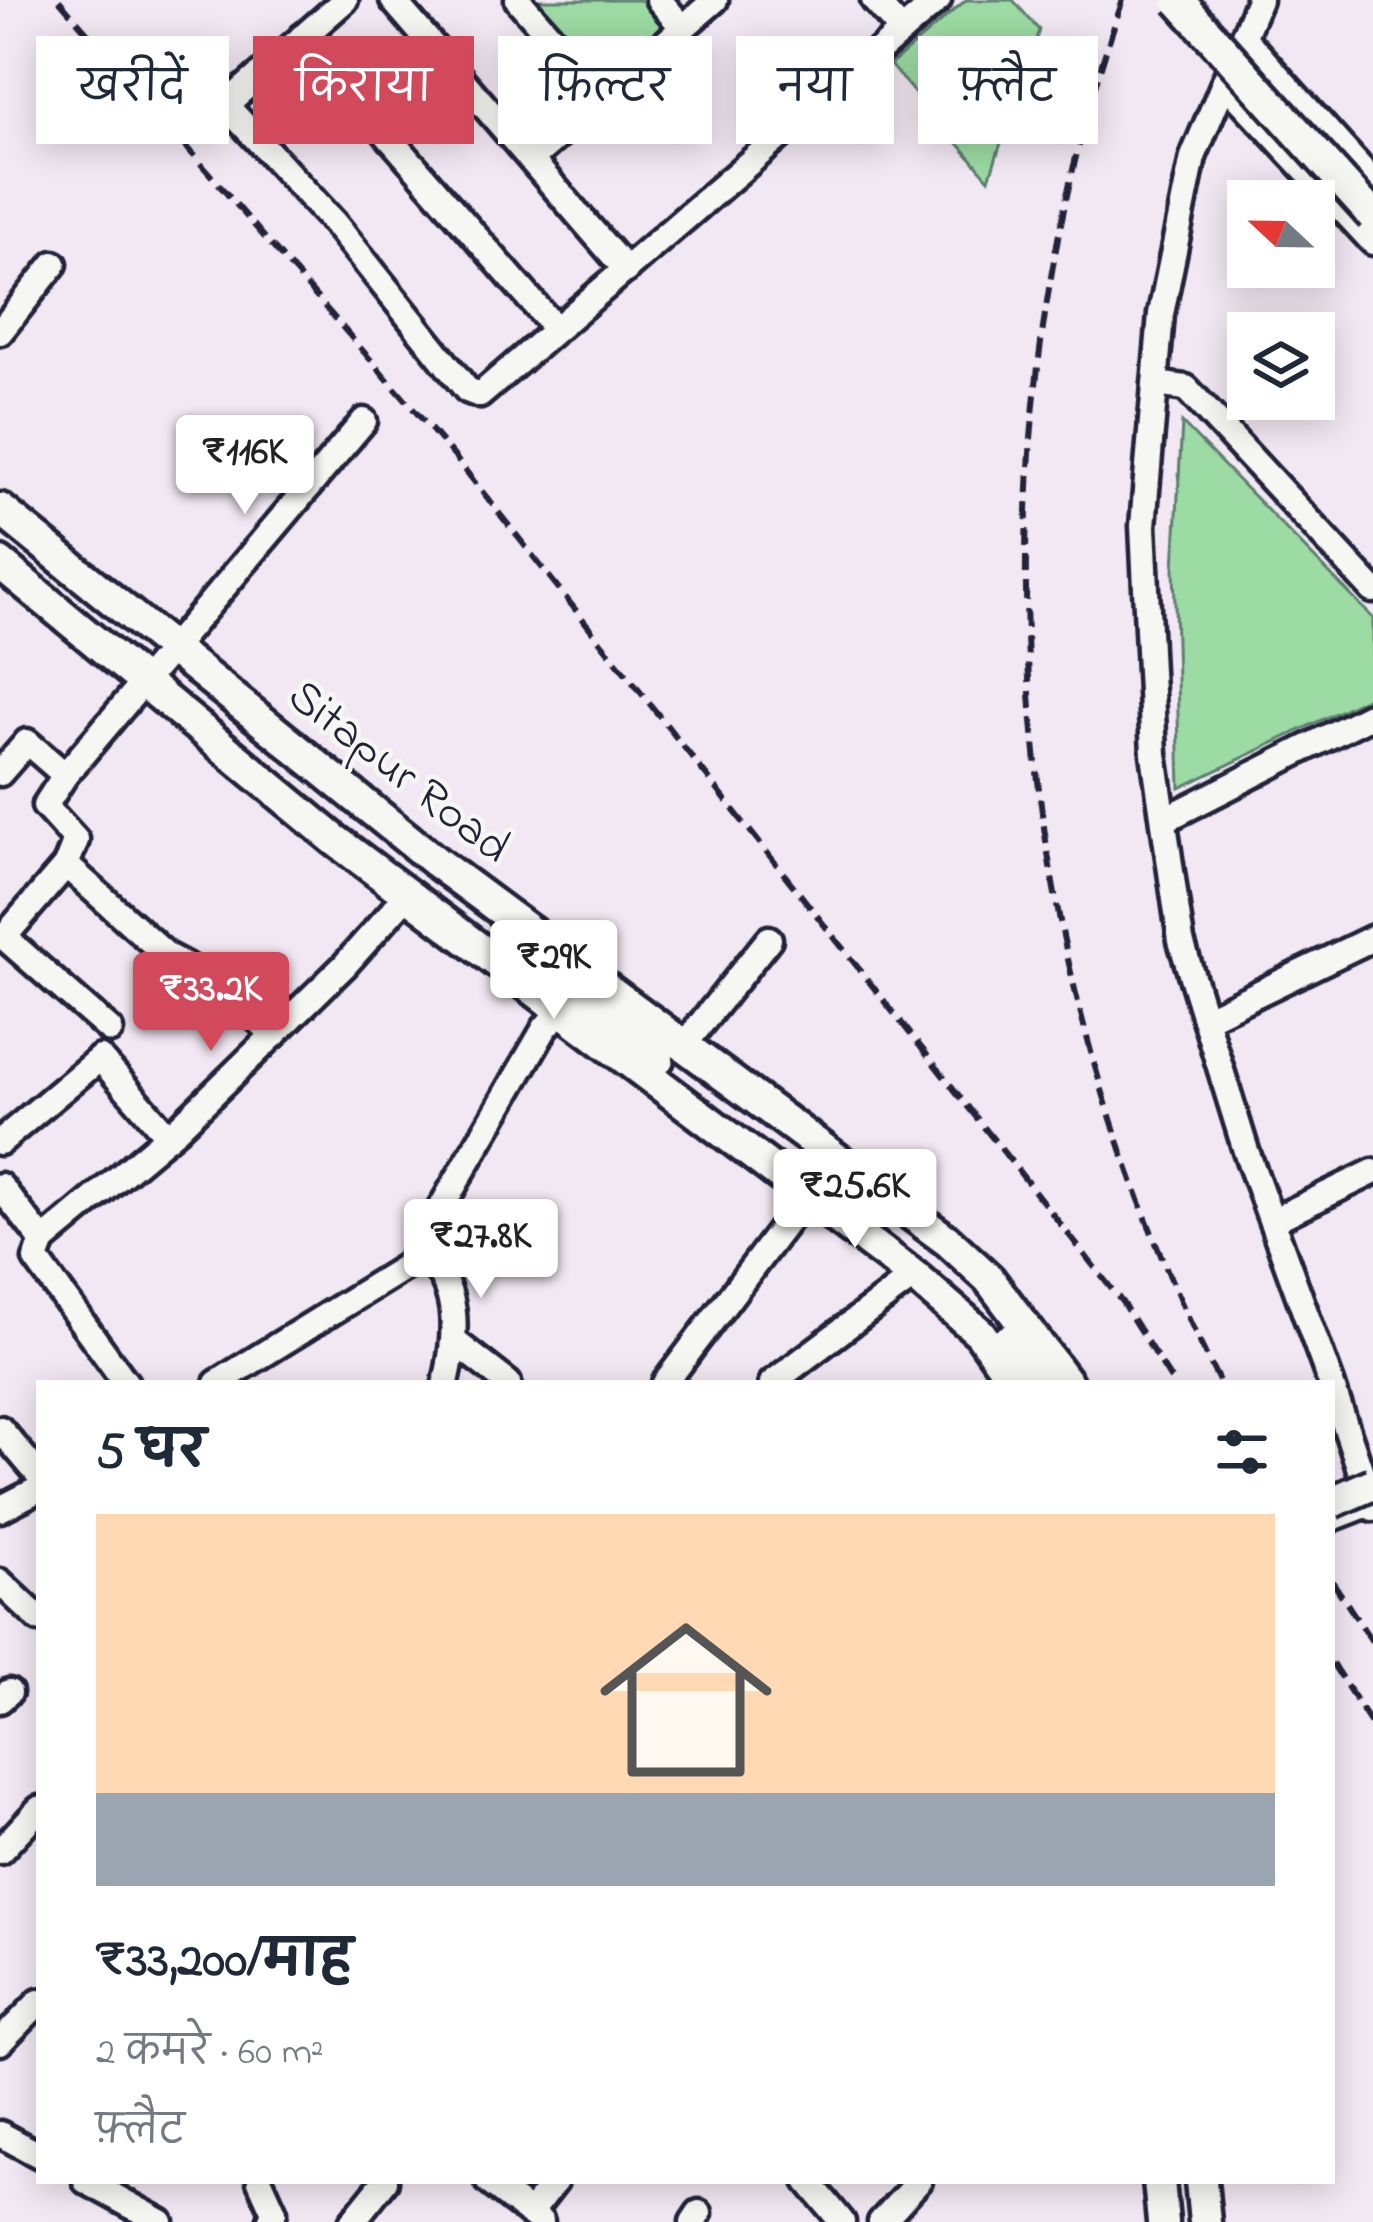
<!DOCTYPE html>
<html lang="hi">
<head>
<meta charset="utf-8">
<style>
  body { margin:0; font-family:"Indie Flower","Playpen Sans Deva",sans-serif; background:#f6f6f7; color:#1f2937; height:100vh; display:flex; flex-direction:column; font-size:45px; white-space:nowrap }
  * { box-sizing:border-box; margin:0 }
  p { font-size:39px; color:#747a83 }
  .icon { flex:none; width:66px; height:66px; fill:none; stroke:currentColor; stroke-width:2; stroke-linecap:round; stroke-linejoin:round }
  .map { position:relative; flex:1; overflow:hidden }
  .details { position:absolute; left:36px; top:1380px; width:1299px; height:804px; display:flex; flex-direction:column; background:#fff; border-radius:0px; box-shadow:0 6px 30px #0003 }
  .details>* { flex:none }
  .banner { position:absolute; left:36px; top:36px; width:1302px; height:108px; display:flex; gap:24px }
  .needle { width:78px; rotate:292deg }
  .buttons { position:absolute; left:1227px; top:180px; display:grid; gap:24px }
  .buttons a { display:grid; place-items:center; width:108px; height:108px; border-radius:0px; background:#fff; box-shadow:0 6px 30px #0003; font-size:60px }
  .price { position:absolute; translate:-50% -102px; padding:0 27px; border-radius:12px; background:#fff; color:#222; font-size:39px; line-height:78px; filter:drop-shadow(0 3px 6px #0008) }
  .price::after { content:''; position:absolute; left:50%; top:72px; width:36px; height:27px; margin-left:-18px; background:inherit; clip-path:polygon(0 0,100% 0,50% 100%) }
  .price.selected { background:#d1495b; color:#fff }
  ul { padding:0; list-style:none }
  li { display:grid; align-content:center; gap:24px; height:636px; padding:0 60px }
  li+li { border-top:3px solid #e0e1e3 }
  li span { display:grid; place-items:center; height:372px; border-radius:0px; color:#555 }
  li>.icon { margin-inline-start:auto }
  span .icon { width:216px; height:216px; fill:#fffc; stroke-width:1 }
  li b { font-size:51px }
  h2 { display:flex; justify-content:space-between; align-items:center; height:144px; padding:0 60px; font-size:51px }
  .tag { padding:0 42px; border-radius:0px; background:#fff; box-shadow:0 6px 30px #0003; font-size:42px; line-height:108px }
  .tag.selected { background:#d1495b; color:#fff }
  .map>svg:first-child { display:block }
  .green { fill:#9cdba4; stroke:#5f7e70; stroke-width:3 }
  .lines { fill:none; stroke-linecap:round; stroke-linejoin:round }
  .minor-casing { stroke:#22223b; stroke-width:33 }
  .major-casing { stroke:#22223b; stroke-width:39 }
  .minor { stroke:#f6f6f2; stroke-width:24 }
  .major { stroke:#f6f6f2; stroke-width:30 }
  .rail { stroke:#22223b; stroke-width:6; stroke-dasharray:18 9; stroke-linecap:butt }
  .major-bridge-casing { stroke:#22223b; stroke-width:39; stroke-linecap:butt }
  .major-bridge { stroke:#f6f6f2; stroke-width:30 }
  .labels { text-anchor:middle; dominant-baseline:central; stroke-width:9; stroke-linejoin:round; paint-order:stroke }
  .street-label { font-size:48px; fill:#22223b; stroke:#f6f6f2 }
</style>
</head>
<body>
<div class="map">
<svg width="1373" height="2222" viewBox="0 0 1373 2222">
  <rect width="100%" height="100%" fill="#f2e8f3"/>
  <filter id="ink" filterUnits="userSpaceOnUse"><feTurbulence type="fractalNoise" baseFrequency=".00833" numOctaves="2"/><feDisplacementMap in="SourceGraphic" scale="24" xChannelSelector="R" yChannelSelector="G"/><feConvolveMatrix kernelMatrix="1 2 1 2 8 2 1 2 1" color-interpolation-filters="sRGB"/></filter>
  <g filter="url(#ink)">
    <!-- green -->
    <g class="green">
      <path d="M 528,0 L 641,0 L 664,27 L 601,83 Z"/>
      <path d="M 966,0 L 1013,0 L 1039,30 L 989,179 L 890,65 Z"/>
      <path d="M 1182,423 L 1373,618 L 1373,695 L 1180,788 L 1174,569 Z"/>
    </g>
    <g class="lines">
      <defs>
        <g id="minor">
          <path d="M 345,0 L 231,100 L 231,111 L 335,224 L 467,390 L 480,395 L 938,0"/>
          <path d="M 393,0 L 626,270"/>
          <path d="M 518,0 L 603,96"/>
          <path d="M 659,0 L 683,28"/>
          <path d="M 874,0 L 902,31"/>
          <path d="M 1259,0 L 1193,157 L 1161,314 L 1143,526 L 1154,754 L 1181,941 L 1246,1151 L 1331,1383"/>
          <path d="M 302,37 L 556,329"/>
          <path d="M 1243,37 L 1373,182"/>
          <path d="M 1224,82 L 1373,242"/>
          <path d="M 531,159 L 715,0"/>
          <path d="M 0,332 L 54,264"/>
          <path d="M 1155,384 L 1186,388 L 1373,590"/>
          <path d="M 0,773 L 27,742 L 65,775 L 364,421"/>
          <path d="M 65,775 L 45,806 L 76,840 L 66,865"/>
          <path d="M 1164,820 L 1373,714"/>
          <path d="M 1205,1019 L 1373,938"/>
          <path d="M 110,1030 L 4,937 L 66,865 L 167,956 L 222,985 L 274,1035"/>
          <path d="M 684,1045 L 769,939"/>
          <path d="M 0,1142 L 100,1058 L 168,1136"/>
          <path d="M 0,1186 L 43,1241"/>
          <path d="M 1272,1221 L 1373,1172"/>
          <path d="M 418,1247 C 461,1285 458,1331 446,1383"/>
          <path d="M 455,1342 L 508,1383"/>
          <path d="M 126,1383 L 36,1259 L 43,1241 L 178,1128 L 344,966 L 407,895"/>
          <path d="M 217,1383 L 408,1265 L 545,1028 L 560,1011"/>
          <path d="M 665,1383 L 808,1194"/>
          <path d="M 772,1383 L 914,1276"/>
          <path d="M 1332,1386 L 1373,1508"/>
          <path d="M 0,1429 L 39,1475"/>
          <path d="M 0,1509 L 39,1489"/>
          <path d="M 1332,1518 L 1373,1502"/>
          <path d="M 0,1582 L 39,1619"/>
          <path d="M 0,1700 L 9,1692"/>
          <path d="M 0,1851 L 39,1809"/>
          <path d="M 0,2042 L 39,2002"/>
          <path d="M 0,2134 L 39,2155"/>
          <path d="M 86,2181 L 161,2222"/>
          <path d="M 260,2181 L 274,2212 L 270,2222"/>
          <path d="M 488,2181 L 541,2222"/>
          <path d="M 808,2181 L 842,2222"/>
          <path d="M 530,2213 L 555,2181"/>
          <path d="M 352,2222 L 385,2181"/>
          <path d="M 693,2222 L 699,2213"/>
          <path d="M 881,2222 L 919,2181"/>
        </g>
        <g id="major">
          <path d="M 0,509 L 436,862 L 949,1242 L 989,1279 L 1067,1383"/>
          <path d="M 0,563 L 335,840 L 914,1276 L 980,1333 L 1015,1383"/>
          <path d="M 567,990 L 658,1059"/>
          <path d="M 1009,1340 L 1041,1383"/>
          <path d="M 1159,2181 L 1163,2222"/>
          <path d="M 1201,2181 L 1205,2222"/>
        </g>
      </defs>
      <!-- minor casing -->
      <use href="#minor" class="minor-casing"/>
      <!-- major casing -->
      <use href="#major" class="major-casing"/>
      <!-- minor -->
      <use href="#minor" class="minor"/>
      <!-- major -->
      <use href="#major" class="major"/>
      <!-- rail -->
      <g class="rail">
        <path d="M 59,0 L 454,456 L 1122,1302 L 1173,1383"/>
        <path d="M 1123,0 C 964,449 1003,960 1220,1383"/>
        <path d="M 1332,1581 L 1373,1643"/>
        <path d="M 1332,1663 L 1373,1727"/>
      </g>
      <defs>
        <g id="major-bridge">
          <path d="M 1178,0 L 1373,216"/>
          <path d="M 1332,1502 L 1373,1484"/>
        </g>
      </defs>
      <!-- major-bridge casing -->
      <use href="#major-bridge" class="major-bridge-casing"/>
      <!-- major-bridge -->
      <use href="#major-bridge" class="major-bridge"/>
    </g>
  </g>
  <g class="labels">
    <!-- street labels -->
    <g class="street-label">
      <text transform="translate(398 773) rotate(38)">Sitapur Road</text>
    </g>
  </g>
</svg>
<div class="buttons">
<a><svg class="needle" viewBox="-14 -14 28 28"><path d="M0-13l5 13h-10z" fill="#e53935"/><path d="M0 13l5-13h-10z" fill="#747a83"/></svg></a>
<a><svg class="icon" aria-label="layers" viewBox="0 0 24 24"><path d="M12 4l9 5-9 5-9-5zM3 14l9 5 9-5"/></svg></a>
</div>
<b class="price" style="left:245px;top:517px">₹116K</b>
<b class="price" style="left:554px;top:1022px">₹29K</b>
<b class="price selected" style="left:211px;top:1054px">₹33.2K</b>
<b class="price" style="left:855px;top:1251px">₹25.6K</b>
<b class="price" style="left:481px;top:1301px">₹27.8K</b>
<div class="banner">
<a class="tag">खरीदें</a>
<a class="tag selected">किराया</a>
<a class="tag">फ़िल्टर</a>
<a class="tag">नया</a>
<a class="tag">फ़्लैट</a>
</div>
<section class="details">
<h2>5 घर<svg class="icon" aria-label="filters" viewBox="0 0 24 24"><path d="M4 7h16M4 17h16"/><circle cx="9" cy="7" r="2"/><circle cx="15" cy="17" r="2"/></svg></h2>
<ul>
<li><span style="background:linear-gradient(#ffd9b3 75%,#9aa5b1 0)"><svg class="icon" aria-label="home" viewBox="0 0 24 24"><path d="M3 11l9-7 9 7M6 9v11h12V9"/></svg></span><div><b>₹33,200/माह</b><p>2 कमरे · 60 m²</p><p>फ़्लैट</p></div></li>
</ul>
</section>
</div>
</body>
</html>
